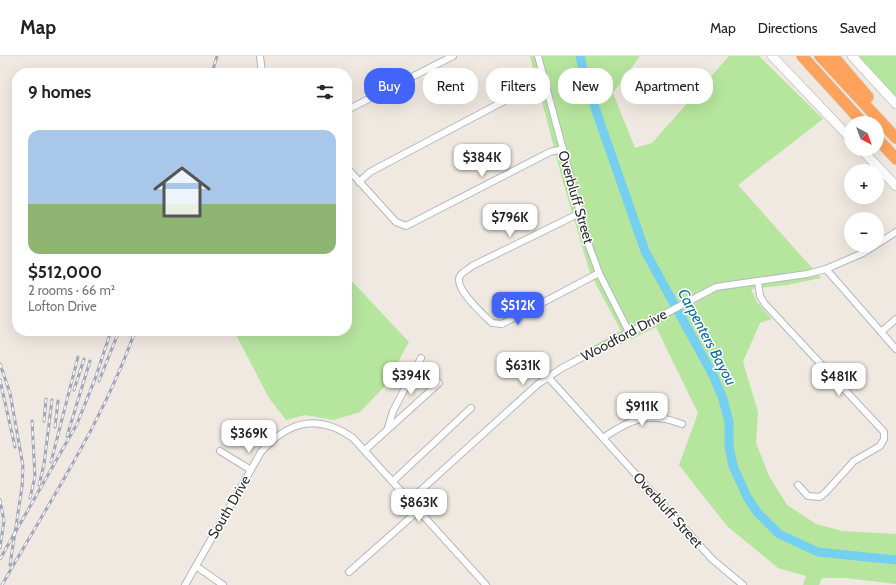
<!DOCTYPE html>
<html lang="en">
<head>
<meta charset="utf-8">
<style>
  body { margin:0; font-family:Cabin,sans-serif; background:#f2f2f2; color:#222; height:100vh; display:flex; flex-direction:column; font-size:15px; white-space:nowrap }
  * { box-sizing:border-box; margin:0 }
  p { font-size:13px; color:#767676 }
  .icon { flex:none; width:22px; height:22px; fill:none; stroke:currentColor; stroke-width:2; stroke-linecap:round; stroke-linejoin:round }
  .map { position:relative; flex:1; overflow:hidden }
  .sheet { position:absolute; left:12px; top:12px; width:340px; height:268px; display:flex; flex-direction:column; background:#fff; border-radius:16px; box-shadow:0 4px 16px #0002 }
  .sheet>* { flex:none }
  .top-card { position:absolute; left:364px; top:12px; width:380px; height:36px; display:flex; gap:8px }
  .needle { width:26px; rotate:139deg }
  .buttons { position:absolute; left:844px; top:60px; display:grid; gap:8px }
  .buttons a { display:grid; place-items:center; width:40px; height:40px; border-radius:50%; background:#fff; box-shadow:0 4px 16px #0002; font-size:20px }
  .price { position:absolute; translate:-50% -34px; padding:0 9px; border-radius:8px; background:#fff; color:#222; font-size:13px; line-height:26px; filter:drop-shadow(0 1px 2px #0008) }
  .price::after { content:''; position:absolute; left:50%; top:24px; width:12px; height:9px; margin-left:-6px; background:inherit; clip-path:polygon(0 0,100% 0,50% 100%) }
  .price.current { background:#4264fb; color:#fff }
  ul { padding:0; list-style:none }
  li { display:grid; align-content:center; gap:8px; height:212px; padding:0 16px }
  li+li { border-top:1px solid #e0e0e0 }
  li span { display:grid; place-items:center; height:124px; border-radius:12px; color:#555 }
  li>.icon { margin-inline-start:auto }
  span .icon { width:72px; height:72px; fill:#fffc; stroke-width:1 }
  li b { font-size:17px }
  h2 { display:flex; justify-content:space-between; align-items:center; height:48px; padding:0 16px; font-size:17px }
  .tag { padding:0 14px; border-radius:16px; background:#fff; box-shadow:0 4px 16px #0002; font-size:14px; line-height:36px }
  .tag.current { background:#4264fb; color:#fff }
  header { display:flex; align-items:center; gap:24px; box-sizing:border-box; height:56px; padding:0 20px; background:#fff; border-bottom:1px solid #e0e0e0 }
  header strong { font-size:19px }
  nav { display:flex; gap:22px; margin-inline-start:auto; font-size:14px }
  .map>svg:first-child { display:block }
  .green { fill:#b6e59e }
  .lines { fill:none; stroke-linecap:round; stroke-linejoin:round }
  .river { stroke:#75cff0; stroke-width:9 }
  .minor-casing { stroke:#b4b7c1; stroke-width:8 }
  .secondary-casing { stroke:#b4b7c1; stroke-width:10 }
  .motorway-casing { stroke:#c9c9c9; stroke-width:12 }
  .minor { stroke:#fff; stroke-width:6 }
  .secondary { stroke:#fff; stroke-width:9 }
  .motorway { stroke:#ffa35c; stroke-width:11 }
  .rail-casing { stroke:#a3a6b8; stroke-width:3 }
  .rail { stroke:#fff; stroke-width:1.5; stroke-dasharray:4.5; stroke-linecap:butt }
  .labels { text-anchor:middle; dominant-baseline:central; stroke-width:3; stroke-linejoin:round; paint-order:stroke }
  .street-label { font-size:14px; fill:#2e2e2e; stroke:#fff }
  .water-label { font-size:15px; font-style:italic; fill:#0d6fa3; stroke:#fff }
</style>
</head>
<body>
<header>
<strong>Map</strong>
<nav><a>Map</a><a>Directions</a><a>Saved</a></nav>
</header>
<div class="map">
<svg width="896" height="529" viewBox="0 0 896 529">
  <rect width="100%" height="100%" fill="#efe9e1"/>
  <!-- green -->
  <g class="green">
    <path d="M 530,0 L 640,0 L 613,37 L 635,92 L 652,87 L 729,0 L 759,0 L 823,63 L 738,129 L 821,222 L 787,229 L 751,233 L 757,246 L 772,263 L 760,267 L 743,306 L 758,356 L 756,387 L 769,420 L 787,449 L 816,468 L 842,475 L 896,478 L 896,528 L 846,522 L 822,522 L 819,529 L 803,529 L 806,520 L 778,512 L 727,470 L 679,409 L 698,357 L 656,271 L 598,299 L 593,290 L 621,275 L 590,217 L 563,126 Z"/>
    <path d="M 857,0 L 896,0 L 896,44 Z"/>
    <path d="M 347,220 L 409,286 L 384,331 L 360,356 L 334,364 L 305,359 L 286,364 L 269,342 L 234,275 L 347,275 Z"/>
  </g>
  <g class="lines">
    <!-- river -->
    <path class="river" d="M 580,0 L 586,26 L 645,195 L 713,319 L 723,343 L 729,366 L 729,390 L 733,410 L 747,441 L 757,456 L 779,478 L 818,496 L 896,504"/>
    <defs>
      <g id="minor">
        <path d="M 260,0 L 262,17"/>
        <path d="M 538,0 L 588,187 L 599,217 L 629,276"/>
        <path d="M 347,54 L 453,0"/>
        <path d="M 347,112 L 396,166 L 406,170 L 550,96 L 563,93"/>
        <path d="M 359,126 L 370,116 L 506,44 L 546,29"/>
        <path d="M 580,157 L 472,210 C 469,213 462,216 460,220 C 453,232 484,259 492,267 L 502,268 L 599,217"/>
        <path d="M 826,213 L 896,293"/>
        <path d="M 758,225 L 760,240 L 765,248 L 884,376 L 884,383 L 880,390 L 854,405 L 826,436 L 820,441 L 808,440 L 798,429"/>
        <path d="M 881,276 L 896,263"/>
        <path d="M 548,321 L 712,503 L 743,529"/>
        <path d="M 388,372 L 393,355 L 421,302"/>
        <path d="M 603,382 C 631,363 649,355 682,368"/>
        <path d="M 365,394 L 439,327"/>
        <path d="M 220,395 L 251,414"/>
        <path d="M 393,425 L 471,352"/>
        <path d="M 410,444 L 538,328 L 562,312 L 716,231 L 807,218 L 826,213 L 863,197 L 896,176"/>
        <path d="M 196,510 L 223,529"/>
        <path d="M 349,516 L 419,454"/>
        <path d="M 185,529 L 261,396 C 288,365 318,357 353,382 L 486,529"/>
      </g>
      <g id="secondary">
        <path d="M 772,0 L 851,83"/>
        <path d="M 852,0 L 896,48"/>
        <path d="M 861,93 L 896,130"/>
      </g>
      <g id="motorway">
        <path d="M 802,0 L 863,67"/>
        <path d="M 820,0 L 896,82"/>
        <path d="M 833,0 L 868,41"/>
        <path d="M 877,82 L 896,103"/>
      </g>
    </defs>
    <!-- minor casing -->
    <use href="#minor" class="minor-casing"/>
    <!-- secondary casing -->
    <use href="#secondary" class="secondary-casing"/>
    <!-- motorway casing -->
    <use href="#motorway" class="motorway-casing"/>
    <!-- minor -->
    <use href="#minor" class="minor"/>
    <!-- secondary -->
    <use href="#secondary" class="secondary"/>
    <!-- motorway -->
    <use href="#motorway" class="motorway"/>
    <defs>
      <g id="rail">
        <path d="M 212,17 L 217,0"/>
        <path d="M 0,308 L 10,337 L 23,410 L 22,431 L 10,509"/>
        <path d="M 0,324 L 15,391"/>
        <path d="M 99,325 L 119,275"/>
        <path d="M 74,334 L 84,303"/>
        <path d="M 44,365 L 46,343"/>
        <path d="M 55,371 L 58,345"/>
        <path d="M 67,380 L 90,305"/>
        <path d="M 51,406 L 78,301"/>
        <path d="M 39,429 L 44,408 L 52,344"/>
        <path d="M 30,442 L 35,421 L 32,365"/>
        <path d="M 0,444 L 4,465 L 0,492"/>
        <path d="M 0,503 L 77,368 L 95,323 L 111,275"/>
        <path d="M 2,529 C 49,446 103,366 135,275"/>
      </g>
    </defs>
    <!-- rail casing -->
    <use href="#rail" class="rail-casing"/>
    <!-- rail -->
    <use href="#rail" class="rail"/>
  </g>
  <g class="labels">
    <!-- street labels -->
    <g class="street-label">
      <text transform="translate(576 141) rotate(74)">Overbluff Street</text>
      <text transform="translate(624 279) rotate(-28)">Woodford Drive</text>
      <text transform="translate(229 451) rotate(-60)">South Drive</text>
      <text transform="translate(668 454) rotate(48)">Overbluff Street</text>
    </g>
    <!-- water labels -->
    <g class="water-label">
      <text transform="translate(707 281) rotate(62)">Carpenters Bayou</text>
    </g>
  </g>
</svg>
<div class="buttons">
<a><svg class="needle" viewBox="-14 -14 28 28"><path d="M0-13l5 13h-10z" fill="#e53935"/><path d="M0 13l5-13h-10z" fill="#767676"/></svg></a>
<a>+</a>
<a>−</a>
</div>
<b class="price" style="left:482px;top:122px">$384K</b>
<b class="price" style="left:510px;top:182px">$796K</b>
<b class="price current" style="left:518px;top:270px">$512K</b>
<b class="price" style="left:523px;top:330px">$631K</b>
<b class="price" style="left:411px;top:340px">$394K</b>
<b class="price" style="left:839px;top:341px">$481K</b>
<b class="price" style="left:642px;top:371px">$911K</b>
<b class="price" style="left:249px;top:398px">$369K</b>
<b class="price" style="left:419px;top:467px">$863K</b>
<div class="top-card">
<a class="tag current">Buy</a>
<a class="tag">Rent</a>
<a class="tag">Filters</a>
<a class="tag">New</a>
<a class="tag">Apartment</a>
</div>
<section class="sheet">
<h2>9 homes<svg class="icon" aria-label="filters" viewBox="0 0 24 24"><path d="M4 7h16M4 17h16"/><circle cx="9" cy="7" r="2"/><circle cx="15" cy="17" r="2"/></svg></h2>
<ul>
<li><span style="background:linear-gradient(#a9c7e8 60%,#8fb573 0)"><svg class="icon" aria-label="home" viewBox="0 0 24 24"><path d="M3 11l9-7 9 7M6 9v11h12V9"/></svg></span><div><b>$512,000</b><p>2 rooms · 66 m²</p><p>Lofton Drive</p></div></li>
</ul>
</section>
</div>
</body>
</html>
